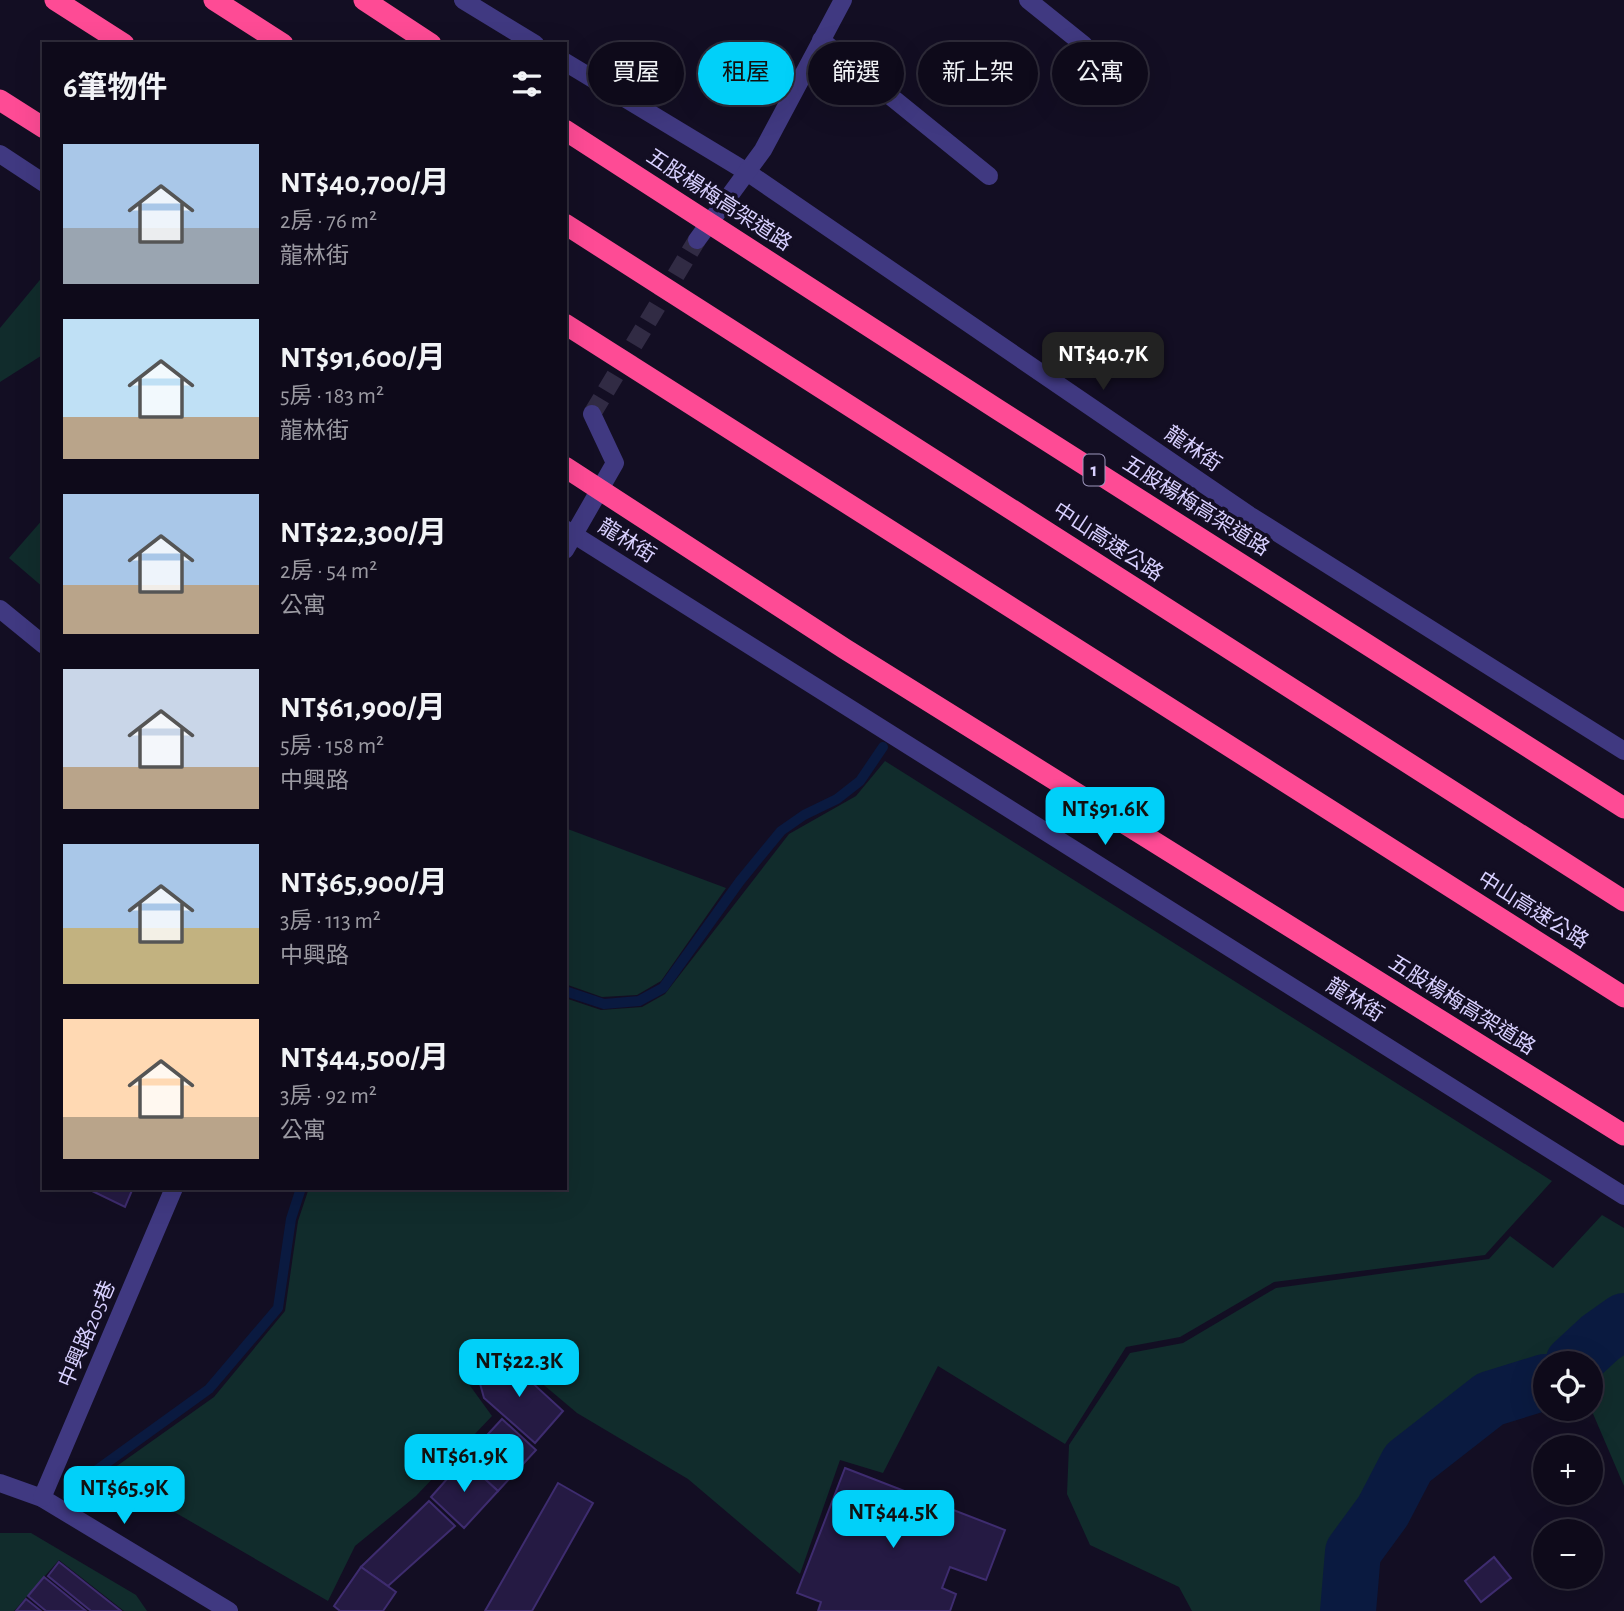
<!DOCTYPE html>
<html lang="zh-TW">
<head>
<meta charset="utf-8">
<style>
  body { margin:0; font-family:"Alegreya Sans","Noto Sans TC",sans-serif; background:#1c1827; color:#f1f3f6; height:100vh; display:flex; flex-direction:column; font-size:26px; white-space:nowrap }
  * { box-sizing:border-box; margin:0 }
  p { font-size:23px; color:#9b9aa2 }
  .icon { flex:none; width:38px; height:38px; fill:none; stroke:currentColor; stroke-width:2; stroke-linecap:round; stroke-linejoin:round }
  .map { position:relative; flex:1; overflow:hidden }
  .panel { position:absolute; left:42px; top:42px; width:525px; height:1148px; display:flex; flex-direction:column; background:#0e0a1a; border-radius:0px; box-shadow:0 7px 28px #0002,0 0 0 2px #2e2b39 }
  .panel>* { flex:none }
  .top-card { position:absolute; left:588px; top:42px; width:665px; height:63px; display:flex; gap:14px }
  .controls { position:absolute; left:1533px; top:1351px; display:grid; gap:14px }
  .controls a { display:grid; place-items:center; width:70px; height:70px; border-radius:50%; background:#0e0a1a; box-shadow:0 7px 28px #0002,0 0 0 2px #2e2b39; font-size:35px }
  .price { position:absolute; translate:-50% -60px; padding:0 16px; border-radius:14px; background:#01d0f9; color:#111; font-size:23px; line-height:46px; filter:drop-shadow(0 2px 4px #0008) }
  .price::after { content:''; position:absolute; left:50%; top:42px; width:21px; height:16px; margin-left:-10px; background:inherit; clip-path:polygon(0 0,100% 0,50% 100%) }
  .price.on { background:#222; color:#fff }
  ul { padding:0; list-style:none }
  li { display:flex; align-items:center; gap:21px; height:175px; padding:0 21px }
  li span { display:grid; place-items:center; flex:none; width:196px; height:140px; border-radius:0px; color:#555 }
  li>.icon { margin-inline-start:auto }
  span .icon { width:84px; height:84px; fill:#fffc; stroke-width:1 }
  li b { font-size:30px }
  h2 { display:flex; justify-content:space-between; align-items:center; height:84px; padding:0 21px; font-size:30px }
  .chip { padding:0 24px; border-radius:32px; background:#0e0a1a; box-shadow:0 7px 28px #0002,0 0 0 2px #2e2b39; font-size:24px; line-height:63px }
  .chip.on { background:#01d0f9; color:#111 }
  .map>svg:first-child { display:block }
  .green { fill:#112c2c }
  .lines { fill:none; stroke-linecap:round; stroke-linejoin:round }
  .stream { stroke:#0a1a40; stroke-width:10 }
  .river { stroke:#0a1a40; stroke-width:56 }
  .building { fill:#251a43; stroke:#3e2c6f; stroke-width:2 }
  .minor-tunnel { stroke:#312b44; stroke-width:18; stroke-dasharray:18 9; stroke-linecap:butt }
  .minor { stroke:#403981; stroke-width:18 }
  .highway { stroke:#fe4b95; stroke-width:21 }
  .highway-bridge { stroke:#fe4b95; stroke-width:21 }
  .labels { text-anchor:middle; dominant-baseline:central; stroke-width:7; stroke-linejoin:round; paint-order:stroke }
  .shield { fill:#130e23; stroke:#9d96bd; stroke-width:2 }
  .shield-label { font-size:19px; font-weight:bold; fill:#d8d0ff }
  .street-label { font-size:21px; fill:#d8d0ff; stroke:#130e23 }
</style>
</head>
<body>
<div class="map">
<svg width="1624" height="1611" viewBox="0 0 1624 1611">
  <rect width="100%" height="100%" fill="#130e23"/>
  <!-- green -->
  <g class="green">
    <path d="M 44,275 L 44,354 L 0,382 L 0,328 Z"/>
    <path d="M 44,518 L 44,588 L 9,558 Z"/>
    <path d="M 885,761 L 1552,1181 L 1485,1255 L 1274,1282 L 1180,1337 L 1126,1347 L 1065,1444 L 938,1366 L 883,1473 L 840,1460 L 800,1574 L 688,1479 L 577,1413 L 500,1348 L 468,1383 L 492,1416 L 416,1496 L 355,1546 L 328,1601 L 107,1473 L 214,1397 L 285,1311 L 298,1221 L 309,1188 L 565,1188 L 565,998 L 601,1010 L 642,1007 L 665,994 L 789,834 L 856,796 Z"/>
    <path d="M 565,828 L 726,888 L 661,981 L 637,995 L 602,997 L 565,984 Z"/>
    <path d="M 1602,1215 L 1624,1228 L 1624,1297 L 1580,1328 L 1535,1369 L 1481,1388 L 1397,1453 L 1337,1543 L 1333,1611 L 1192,1611 L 1179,1587 L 1090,1545 L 1067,1494 L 1069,1445 L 1130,1353 L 1183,1343 L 1276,1288 L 1489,1259 L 1510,1236 L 1553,1268 Z"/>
    <path d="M 1624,1341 L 1624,1486 L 1591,1409 L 1591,1372 Z"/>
    <path d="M 0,1533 L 31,1533 L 136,1595 L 147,1611 L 124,1611 L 59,1560 L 14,1611 L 0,1611 Z"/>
  </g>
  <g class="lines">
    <!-- stream -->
    <g class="stream">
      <path d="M 565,991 L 604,1004 L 639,1001 L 663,988 L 740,881 L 781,831 L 804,815 L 837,799 L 860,781 L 883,747"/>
      <path d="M 94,1472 L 209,1389 L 278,1308 L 291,1219 L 301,1188"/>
    </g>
    <!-- river -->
    <g class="river">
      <path d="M 1573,1363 L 1600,1338 L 1624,1321"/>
      <path d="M 1348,1611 L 1353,1552 L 1383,1511 L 1408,1463 L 1490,1399 L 1545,1382"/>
    </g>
  </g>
  <!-- building -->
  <g class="building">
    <path d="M 86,1188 L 133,1188 L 125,1207 Z"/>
    <path d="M 502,1355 L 563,1411 L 535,1443 L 484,1398 L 479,1380 Z"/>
    <path d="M 502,1419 L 536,1450 L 498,1491 L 464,1460 Z"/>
    <path d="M 464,1460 L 498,1491 L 464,1528 L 431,1497 Z"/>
    <path d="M 845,1468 L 1005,1530 L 986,1580 L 950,1567 L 942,1588 L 956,1594 L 950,1611 L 818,1611 L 821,1602 L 797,1593 Z"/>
    <path d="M 558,1483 L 593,1503 L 532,1611 L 485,1611 Z"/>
    <path d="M 429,1501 L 455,1526 L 388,1586 L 361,1567 Z"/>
    <path d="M 1494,1557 L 1511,1578 L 1481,1602 L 1465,1581 Z"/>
    <path d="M 59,1562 L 121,1611 L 91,1611 L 48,1576 Z"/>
    <path d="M 361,1567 L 396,1592 L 383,1611 L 340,1611 L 334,1606 Z"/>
    <path d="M 44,1577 L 86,1611 L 46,1611 L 28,1596 Z"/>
    <path d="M 26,1599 L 41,1611 L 16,1611 Z"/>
  </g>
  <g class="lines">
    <!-- minor-tunnel -->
    <path class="minor-tunnel" d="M 592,414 L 697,240"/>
    <!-- minor -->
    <g class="minor">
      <path d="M 463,0 L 535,44"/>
      <path d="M 1028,0 L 1084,45"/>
      <path d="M 821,40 L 989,176"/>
      <path d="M 565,62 L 747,172 L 1249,515 L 1624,751"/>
      <path d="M 0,154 L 44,183"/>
      <path d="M 697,240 L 763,150 L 843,0"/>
      <path d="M 565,529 L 1624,1196"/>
      <path d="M 565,550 L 615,463 L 592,414"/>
      <path d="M 0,609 L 44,645"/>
      <path d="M 0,1483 L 42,1498 L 229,1611"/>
      <path d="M 42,1498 L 174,1188"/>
    </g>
    <!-- highway -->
    <g class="highway">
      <path d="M 55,0 L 124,44"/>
      <path d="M 214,0 L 283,44"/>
      <path d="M 364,0 L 431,44"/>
      <path d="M 0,100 L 44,128"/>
      <path d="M 565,224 L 1624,901"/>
      <path d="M 565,324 L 1624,997"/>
    </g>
    <!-- highway-bridge -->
    <g class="highway-bridge">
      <path d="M 565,130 L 997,409 L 1624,808"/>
      <path d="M 565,467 L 845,649 L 1624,1135"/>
    </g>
  </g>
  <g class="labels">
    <!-- shield labels -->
    <rect class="shield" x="1083.5" y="454.5" width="21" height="31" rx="5"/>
    <g class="shield-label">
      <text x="1094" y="470">1</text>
    </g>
    <!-- street labels -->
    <g class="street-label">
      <text transform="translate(719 200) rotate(33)">五股楊梅高架道路</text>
      <text transform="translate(1193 449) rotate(34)">龍林街</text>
      <text transform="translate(1196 506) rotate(32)">五股楊梅高架道路</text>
      <text transform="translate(627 541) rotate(32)">龍林街</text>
      <text transform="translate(1108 542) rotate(33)">中山高速公路</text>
      <text transform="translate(1533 910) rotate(32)">中山高速公路</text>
      <text transform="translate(1355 1000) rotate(32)">龍林街</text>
      <text transform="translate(1462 1005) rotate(32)">五股楊梅高架道路</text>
      <text transform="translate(87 1334) rotate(-67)">中興路205巷</text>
    </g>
  </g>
</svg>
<div class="controls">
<a><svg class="icon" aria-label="locate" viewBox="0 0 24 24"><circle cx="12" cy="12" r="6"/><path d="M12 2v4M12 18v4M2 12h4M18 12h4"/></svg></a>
<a>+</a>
<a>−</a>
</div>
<b class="price on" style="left:1103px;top:392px">NT$40.7K</b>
<b class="price" style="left:1105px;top:847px">NT$91.6K</b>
<b class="price" style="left:519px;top:1399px">NT$22.3K</b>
<b class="price" style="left:464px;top:1494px">NT$61.9K</b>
<b class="price" style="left:124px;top:1526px">NT$65.9K</b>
<b class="price" style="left:893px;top:1550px">NT$44.5K</b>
<div class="top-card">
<a class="chip">買屋</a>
<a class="chip on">租屋</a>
<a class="chip">篩選</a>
<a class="chip">新上架</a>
<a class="chip">公寓</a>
</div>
<section class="panel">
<h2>6筆物件<svg class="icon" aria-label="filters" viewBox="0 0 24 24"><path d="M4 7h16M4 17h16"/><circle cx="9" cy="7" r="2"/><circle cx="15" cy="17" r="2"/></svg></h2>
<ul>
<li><span style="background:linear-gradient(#a9c7e8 60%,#9aa5b1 0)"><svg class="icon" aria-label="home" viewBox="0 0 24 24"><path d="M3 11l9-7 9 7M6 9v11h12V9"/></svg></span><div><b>NT$40,700/月</b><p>2房 · 76 m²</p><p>龍林街</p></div></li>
<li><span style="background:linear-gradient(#bfe0f5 70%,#b9a48a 0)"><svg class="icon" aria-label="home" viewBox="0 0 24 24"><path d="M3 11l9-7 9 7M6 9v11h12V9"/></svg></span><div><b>NT$91,600/月</b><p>5房 · 183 m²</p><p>龍林街</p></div></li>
<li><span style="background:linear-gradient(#a9c7e8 65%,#b9a48a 0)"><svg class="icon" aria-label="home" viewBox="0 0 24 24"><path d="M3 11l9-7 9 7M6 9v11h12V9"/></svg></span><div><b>NT$22,300/月</b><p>2房 · 54 m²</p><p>公寓</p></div></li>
<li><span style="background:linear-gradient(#c9d6e8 70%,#b9a48a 0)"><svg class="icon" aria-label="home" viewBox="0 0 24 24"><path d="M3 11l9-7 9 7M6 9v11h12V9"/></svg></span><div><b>NT$61,900/月</b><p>5房 · 158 m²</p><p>中興路</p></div></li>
<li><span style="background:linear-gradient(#a9c7e8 60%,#c2b280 0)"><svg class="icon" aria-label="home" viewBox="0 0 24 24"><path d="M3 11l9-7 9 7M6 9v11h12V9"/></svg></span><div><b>NT$65,900/月</b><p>3房 · 113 m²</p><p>中興路</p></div></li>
<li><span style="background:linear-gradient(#ffd9b3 70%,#b9a48a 0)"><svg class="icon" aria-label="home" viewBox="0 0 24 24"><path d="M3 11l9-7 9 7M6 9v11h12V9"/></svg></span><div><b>NT$44,500/月</b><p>3房 · 92 m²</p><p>公寓</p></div></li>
</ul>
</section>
</div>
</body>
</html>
